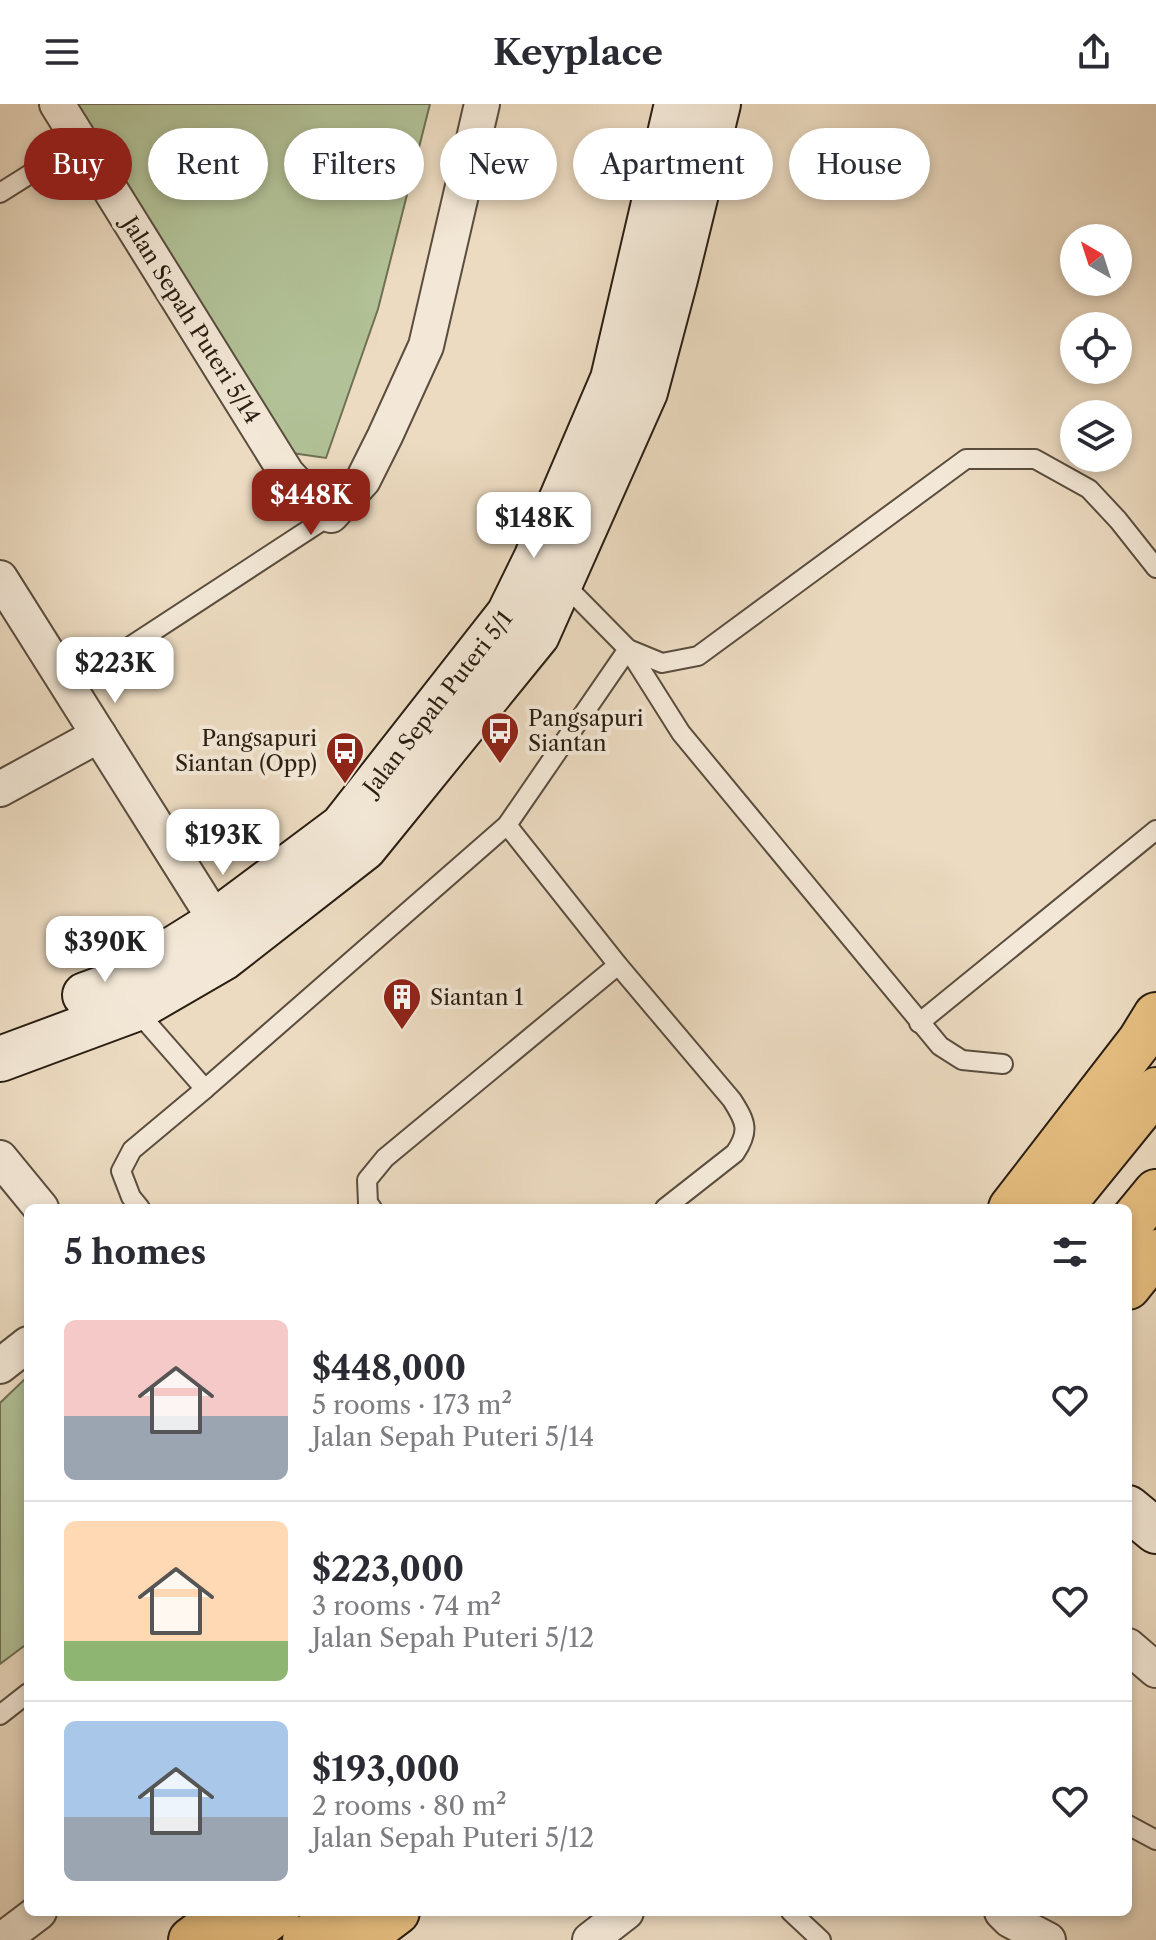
<!DOCTYPE html>
<html lang="en">
<head>
<meta charset="utf-8">
<style>
  body { margin:0; font-family:"Libre Caslon Text",serif; background:#f7f7f7; color:#2b2b33; height:100vh; display:flex; flex-direction:column; font-size:30px; white-space:nowrap }
  * { box-sizing:border-box; margin:0 }
  p { font-size:26px; color:#7c7c81 }
  .icon { flex:none; width:44px; height:44px; fill:none; stroke:currentColor; stroke-width:2; stroke-linecap:round; stroke-linejoin:round }
  .map { position:relative; flex:1; overflow:hidden }
  .drawer { position:absolute; left:24px; top:1100px; width:1108px; height:712px; display:flex; flex-direction:column; background:#fff; border-radius:12px; box-shadow:0 4px 12px #0003 }
  .drawer>* { flex:none }
  .banner { position:absolute; left:24px; top:24px; width:1108px; height:72px; display:flex; gap:16px }
  .needle { width:52px; rotate:321deg }
  .fabs { position:absolute; left:1060px; top:120px; display:grid; gap:16px }
  .fabs a { display:grid; place-items:center; width:72px; height:72px; border-radius:50%; background:#fff; box-shadow:0 4px 12px #0003; font-size:40px }
  .price { position:absolute; translate:-50% -68px; padding:0 18px; border-radius:16px; background:#fff; color:#222; font-size:26px; line-height:52px; filter:drop-shadow(0 2px 4px #0008) }
  .price::after { content:''; position:absolute; left:50%; top:48px; width:24px; height:18px; margin-left:-12px; background:inherit; clip-path:polygon(0 0,100% 0,50% 100%) }
  .price.selected { background:#8f2418; color:#fff }
  ul { padding:0; list-style:none }
  li { display:flex; align-items:center; gap:24px; height:200px; padding:0 40px }
  li+li { border-top:2px solid #e1e1e2 }
  li span { display:grid; place-items:center; flex:none; width:224px; height:160px; border-radius:12px; color:#555 }
  li>.icon { margin-inline-start:auto }
  span .icon { width:96px; height:96px; fill:#fffc; stroke-width:1 }
  li b { font-size:34px }
  h2 { display:flex; justify-content:space-between; align-items:center; height:96px; padding:0 40px; font-size:34px }
  .chip { padding:0 28px; border-radius:36px; background:#fff; box-shadow:0 4px 12px #0003; font-size:28px; line-height:72px }
  .chip.selected { background:#8f2418; color:#fff }
  header { display:flex; justify-content:space-between; align-items:center; height:104px; padding:0 40px; background:#fff; font-size:36px; font-weight:700 }
  .map>svg:first-child { display:block }
  .green { fill:#b2c197; stroke:#6e7054; stroke-width:2 }
  .lines { fill:none; stroke-linecap:round; stroke-linejoin:round }
  .lane-casing { stroke:#5a4d3e; stroke-width:22 }
  .street-casing { stroke:#5a4d3e; stroke-width:38 }
  .secondary-casing { stroke:#291e12; stroke-width:48 }
  .primary-casing { stroke:#291e12; stroke-width:48 }
  .highway-casing { stroke:#291e12; stroke-width:48 }
  .lane { stroke:#f3e8d7; stroke-width:18 }
  .street { stroke:#f3e8d7; stroke-width:34 }
  .secondary { stroke:#f3e8d7; stroke-width:44 }
  .primary { stroke:#e6be80; stroke-width:44 }
  .highway { stroke:#e6be80; stroke-width:44 }
  .labels { text-anchor:middle; dominant-baseline:central; stroke-width:8; stroke-linejoin:round; paint-order:stroke }
  .street-label { font-size:22px; fill:#291e12; stroke:#f3e8d7 }
  .poi-label { font-size:22px; fill:#291e12; stroke:#f3e8d7; text-anchor:start }
</style>
</head>
<body>
<header><svg class="icon" aria-label="menu" viewBox="0 0 24 24"><path d="M4 6h16M4 12h16M4 18h16"/></svg>Keyplace<svg class="icon" aria-label="share" viewBox="0 0 24 24"><path d="M12 15V3M7 8l5-5 5 5M5 13v7h14v-7"/></svg></header>
<div class="map">
<svg width="1156" height="1836" viewBox="0 0 1156 1836">
  <rect width="100%" height="100%" fill="#ecdbc1"/>
  <filter id="stains"><feTurbulence type="fractalNoise" baseFrequency=".0025" numOctaves="4"/><feColorMatrix values="0 0 0 0 .2 0 0 0 0 .09 0 0 0 0 .02 0 0 0 .5 -.17"/></filter>
  <radialGradient id="worn" r=".72"><stop offset=".6" stop-color="#630" stop-opacity="0"/><stop offset="1" stop-color="#630" stop-opacity=".3"/></radialGradient>
  <!-- green -->
  <g class="green">
    <path d="M 74,0 L 430,0 L 378,205 L 326,354 L 292,349 Z"/>
    <path d="M 28,1272 L 28,1539 L 0,1560 L 0,1299 Z"/>
  </g>
  <g class="lines">
    <defs>
      <g id="lane">
        <path d="M 0,89 L 81,38"/>
        <path d="M 562,478 L 628,545 L 662,559 L 698,552 L 966,355 L 1035,355 L 1089,385 L 1118,416 L 1156,464"/>
        <path d="M 68,583 L 331,411"/>
        <path d="M 507,721 L 618,861 L 732,996 C 746,1018 750,1027 735,1049 L 665,1104"/>
        <path d="M 135,905 L 205,985"/>
        <path d="M 919,919 L 1156,726"/>
        <path d="M 140,1104 L 131,1093 L 121,1067 L 132,1046 L 205,985 L 507,721 L 628,545 L 681,629 L 940,942 L 962,956 L 1003,960"/>
        <path d="M 372,1104 L 368,1099 L 367,1076 L 385,1054 L 618,861"/>
        <path d="M 0,1611 L 28,1589"/>
        <path d="M 1128,1721 L 1156,1736"/>
        <path d="M 791,1808 L 821,1836"/>
      </g>
      <g id="street">
        <path d="M 57,0 L 287,370 L 304,388 L 331,411 L 363,376 L 385,332 L 426,242 L 482,0"/>
        <path d="M 0,474 L 228,836"/>
        <path d="M 0,685 L 99,631"/>
        <path d="M 0,1054 L 41,1104"/>
        <path d="M 0,1262 L 28,1240"/>
        <path d="M 1128,1542 L 1156,1566"/>
        <path d="M 1002,1808 L 1010,1816 L 1048,1836"/>
        <path d="M 2,1836 L 39,1808"/>
        <path d="M 590,1836 L 626,1808"/>
      </g>
      <g id="secondary">
        <path d="M 85,891 L 121,878 L 204,826 L 342,723 L 509,510 L 536,455 L 613,275 L 677,0"/>
        <path d="M 0,955 L 135,905 L 223,854 L 364,744 L 537,531 L 645,288 L 675,175 L 718,0"/>
        <path d="M 1128,1404 L 1156,1427"/>
      </g>
      <g id="primary">
        <path d="M 1128,1183 L 1156,1148"/>
        <path d="M 241,1836 L 277,1808"/>
        <path d="M 360,1836 L 397,1808"/>
      </g>
      <g id="highway">
        <path d="M 1011,1104 L 1140,937 L 1156,911"/>
        <path d="M 1060,1104 L 1156,986"/>
        <path d="M 1128,1122 L 1156,1088"/>
        <path d="M 191,1836 L 228,1808"/>
        <path d="M 305,1836 L 342,1808"/>
      </g>
    </defs>
    <!-- lane casing -->
    <use href="#lane" class="lane-casing"/>
    <!-- street casing -->
    <use href="#street" class="street-casing"/>
    <!-- secondary casing -->
    <use href="#secondary" class="secondary-casing"/>
    <!-- primary casing -->
    <use href="#primary" class="primary-casing"/>
    <!-- highway casing -->
    <use href="#highway" class="highway-casing"/>
    <!-- lane -->
    <use href="#lane" class="lane"/>
    <!-- street -->
    <use href="#street" class="street"/>
    <!-- secondary -->
    <use href="#secondary" class="secondary"/>
    <!-- primary -->
    <use href="#primary" class="primary"/>
    <!-- highway -->
    <use href="#highway" class="highway"/>
  </g>
  <!-- icons -->
  <defs>
    <symbol id="bus-pin" viewBox="-11 -11 22 30"><path d="M0 17L-7.5 6A9.5 9.5 0 1 1 7.5 6Z" fill="#8f2418" stroke="#f3e8d7"/><path d="M-5-6H5V4H4V6H2V4H-2V6H-4V4H-5ZM-3.5-4V0h7V-4ZM-3.5 1.2v1.5H-2V1.2ZM2 1.2v1.5H3.5V1.2Z" fill="#fff"/></symbol>
    <symbol id="building-pin" viewBox="-11 -11 22 30"><path d="M0 17L-7.5 6A9.5 9.5 0 1 1 7.5 6Z" fill="#8f2418" stroke="#f3e8d7"/><path d="M-4-6H4V6H1V3H-1V6H-4ZM-2.5-4.3h1.7v1.8h-1.7ZM.8-4.3h1.7v1.8H.8ZM-2.5-1h1.7V.8h-1.7ZM.8-1h1.7V.8H.8Z" fill="#fff"/></symbol>
  </defs>
  <g fill-rule="evenodd">
    <use href="#bus-pin" x="478" y="605" width="44" height="60"/>
    <use href="#bus-pin" x="323" y="625" width="44" height="60"/>
    <use href="#building-pin" x="380" y="871" width="44" height="60"/>
  </g>
  <g class="labels">
    <!-- street labels -->
    <g class="street-label">
      <text transform="translate(191 216) rotate(58)">Jalan Sepah Puteri 5/14</text>
      <text transform="translate(438 599) rotate(-52)">Jalan Sepah Puteri 5/1</text>
    </g>
    <!-- poi labels -->
    <g class="poi-label">
      <text x="528" y="614">Pangsapuri<tspan x="528" dy="25">Siantan</tspan></text>
      <text x="317" y="634" text-anchor="end">Pangsapuri<tspan x="317" dy="25">Siantan (Opp)</tspan></text>
      <text x="430" y="893">Siantan 1</text>
    </g>
  </g>
  <rect width="100%" height="100%" filter="url(#stains)"/>
  <rect width="100%" height="100%" fill="url(#worn)"/>
</svg>
<div class="fabs">
<a><svg class="needle" viewBox="-14 -14 28 28"><path d="M0-13l5 13h-10z" fill="#e53935"/><path d="M0 13l5-13h-10z" fill="#7c7c81"/></svg></a>
<a><svg class="icon" aria-label="locate" viewBox="0 0 24 24"><circle cx="12" cy="12" r="6"/><path d="M12 2v4M12 18v4M2 12h4M18 12h4"/></svg></a>
<a><svg class="icon" aria-label="layers" viewBox="0 0 24 24"><path d="M12 4l9 5-9 5-9-5zM3 14l9 5 9-5"/></svg></a>
</div>
<b class="price selected" style="left:311px;top:433px">$448K</b>
<b class="price" style="left:534px;top:456px">$148K</b>
<b class="price" style="left:115px;top:601px">$223K</b>
<b class="price" style="left:223px;top:773px">$193K</b>
<b class="price" style="left:105px;top:880px">$390K</b>
<div class="banner">
<a class="chip selected">Buy</a>
<a class="chip">Rent</a>
<a class="chip">Filters</a>
<a class="chip">New</a>
<a class="chip">Apartment</a>
<a class="chip">House</a>
</div>
<section class="drawer">
<h2>5 homes<svg class="icon" aria-label="filters" viewBox="0 0 24 24"><path d="M4 7h16M4 17h16"/><circle cx="9" cy="7" r="2"/><circle cx="15" cy="17" r="2"/></svg></h2>
<ul>
<li><span style="background:linear-gradient(#f6c9c9 60%,#9aa5b1 0)"><svg class="icon" aria-label="home" viewBox="0 0 24 24"><path d="M3 11l9-7 9 7M6 9v11h12V9"/></svg></span><div><b>$448,000</b><p>5 rooms · 173 m²</p><p>Jalan Sepah Puteri 5/14</p></div><svg class="icon" aria-label="heart" viewBox="0 0 24 24"><path d="M12 20l-8-8c-3-5 5-10 8-4 3-6 11-1 8 4z"/></svg></li>
<li><span style="background:linear-gradient(#ffd9b3 75%,#8fb573 0)"><svg class="icon" aria-label="home" viewBox="0 0 24 24"><path d="M3 11l9-7 9 7M6 9v11h12V9"/></svg></span><div><b>$223,000</b><p>3 rooms · 74 m²</p><p>Jalan Sepah Puteri 5/12</p></div><svg class="icon" aria-label="heart" viewBox="0 0 24 24"><path d="M12 20l-8-8c-3-5 5-10 8-4 3-6 11-1 8 4z"/></svg></li>
<li><span style="background:linear-gradient(#a9c7e8 60%,#9aa5b1 0)"><svg class="icon" aria-label="home" viewBox="0 0 24 24"><path d="M3 11l9-7 9 7M6 9v11h12V9"/></svg></span><div><b>$193,000</b><p>2 rooms · 80 m²</p><p>Jalan Sepah Puteri 5/12</p></div><svg class="icon" aria-label="heart" viewBox="0 0 24 24"><path d="M12 20l-8-8c-3-5 5-10 8-4 3-6 11-1 8 4z"/></svg></li>
</ul>
</section>
</div>
</body>
</html>
